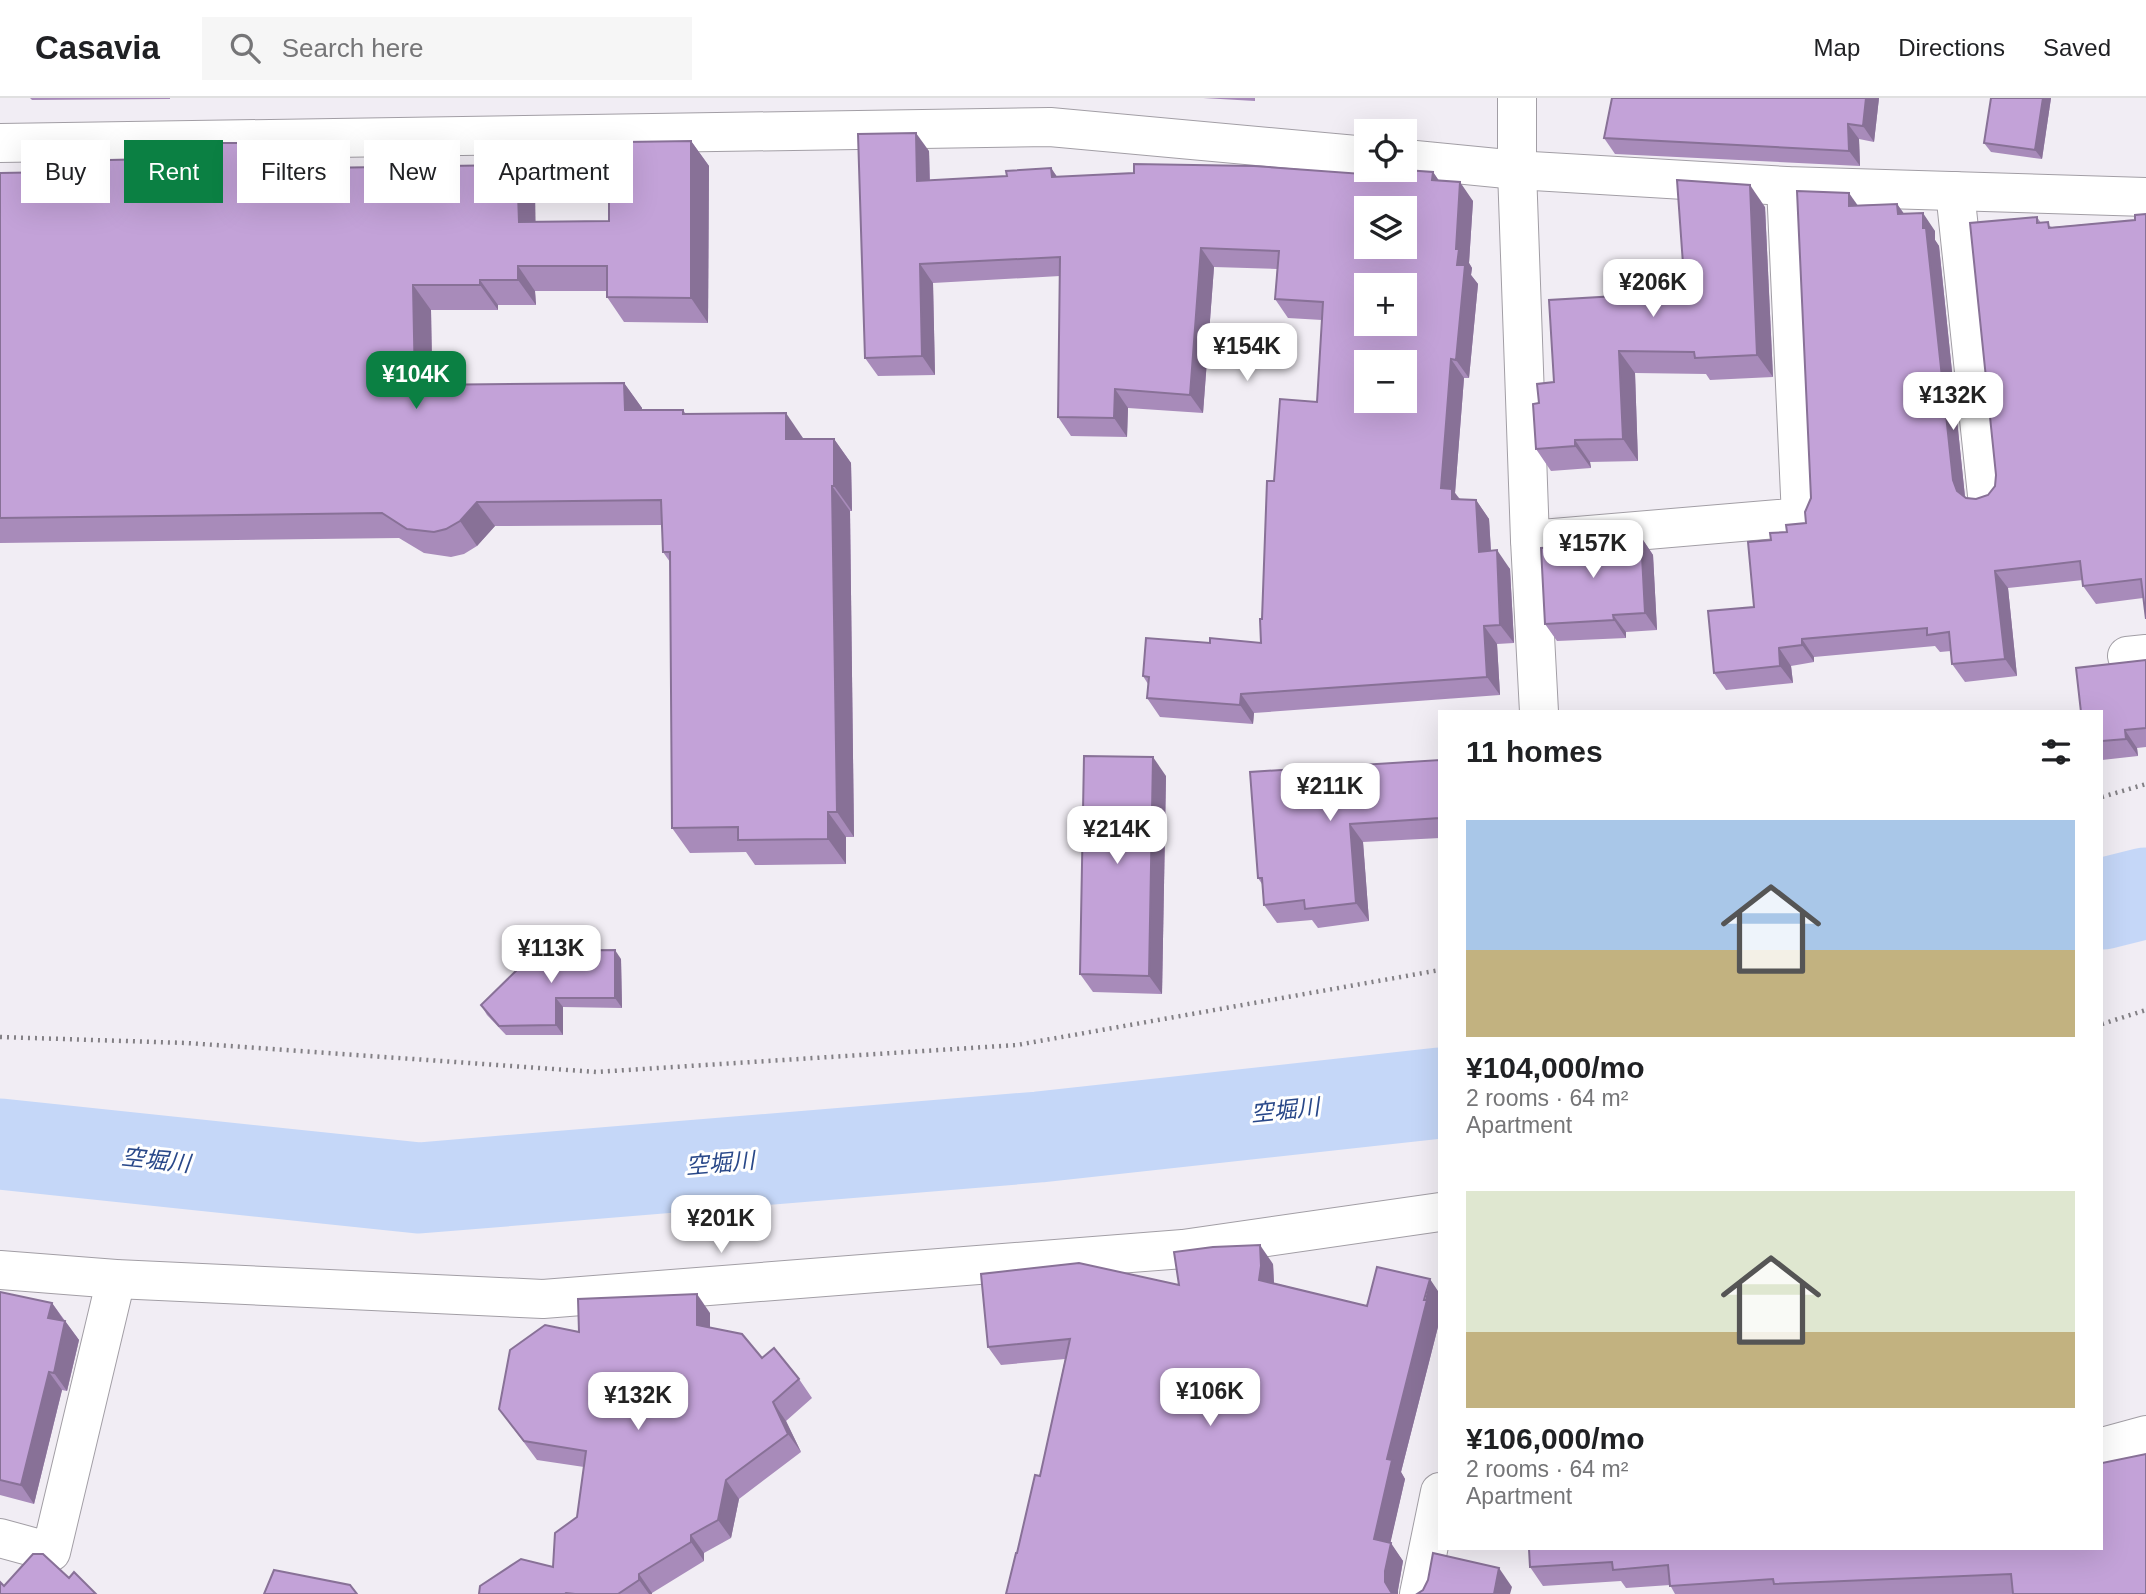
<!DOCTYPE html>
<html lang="en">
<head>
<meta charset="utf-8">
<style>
  body { margin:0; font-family:Arial,"Noto Sans JP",sans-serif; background:#f6f6f6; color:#202124; height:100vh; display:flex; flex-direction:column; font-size:26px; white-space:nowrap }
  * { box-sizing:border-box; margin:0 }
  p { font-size:23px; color:#757577 }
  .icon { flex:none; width:38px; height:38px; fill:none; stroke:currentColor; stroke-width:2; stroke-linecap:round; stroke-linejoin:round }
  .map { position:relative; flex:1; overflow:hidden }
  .side { position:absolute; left:1438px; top:612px; width:665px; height:840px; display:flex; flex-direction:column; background:#fff; border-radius:0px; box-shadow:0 7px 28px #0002 }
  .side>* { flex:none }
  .hud { position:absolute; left:21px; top:42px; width:665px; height:63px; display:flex; gap:14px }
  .buttons { position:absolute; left:1354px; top:21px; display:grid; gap:14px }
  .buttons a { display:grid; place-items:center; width:63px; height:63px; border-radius:0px; background:#fff; box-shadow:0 7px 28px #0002; font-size:35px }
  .price { position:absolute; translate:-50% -60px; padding:0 16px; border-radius:14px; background:#fff; color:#222; font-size:23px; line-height:46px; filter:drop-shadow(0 2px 4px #0008) }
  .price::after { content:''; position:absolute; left:50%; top:42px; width:21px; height:16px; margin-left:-10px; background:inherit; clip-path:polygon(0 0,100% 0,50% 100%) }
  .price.active { background:#0b8043; color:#fff }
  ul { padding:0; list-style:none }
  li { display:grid; align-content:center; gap:14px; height:371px; padding:0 28px }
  li span { display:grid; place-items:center; height:217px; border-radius:0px; color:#555 }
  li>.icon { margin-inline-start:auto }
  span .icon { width:126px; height:126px; fill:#fffc; stroke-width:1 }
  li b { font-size:30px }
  h2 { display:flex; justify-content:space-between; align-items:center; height:84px; padding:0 28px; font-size:30px }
  .tag { padding:0 24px; border-radius:0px; background:#fff; box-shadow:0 7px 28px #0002; font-size:24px; line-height:63px }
  .tag.active { background:#0b8043; color:#fff }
  header { display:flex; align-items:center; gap:42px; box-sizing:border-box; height:98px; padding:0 35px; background:#fff; border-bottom:2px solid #e0e0e0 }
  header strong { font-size:33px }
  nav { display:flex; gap:38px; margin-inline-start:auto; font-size:24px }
  .search { width:490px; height:63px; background:#f6f6f6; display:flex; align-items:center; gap:18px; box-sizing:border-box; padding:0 24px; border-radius:0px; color:#757577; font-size:26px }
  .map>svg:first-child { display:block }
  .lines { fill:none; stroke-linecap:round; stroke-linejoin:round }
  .river { stroke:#c5d7f8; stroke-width:91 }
  .minor-casing { stroke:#a29ea5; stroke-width:40 }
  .path { stroke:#838085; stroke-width:4.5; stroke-dasharray:2 5; stroke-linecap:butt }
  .minor { stroke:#fff; stroke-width:38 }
  .wall { fill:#a88bba }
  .shaded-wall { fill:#887197 }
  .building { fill:#c3a2d8; stroke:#887197; stroke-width:2; fill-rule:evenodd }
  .labels { text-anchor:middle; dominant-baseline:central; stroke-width:6; stroke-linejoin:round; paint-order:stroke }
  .water-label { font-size:23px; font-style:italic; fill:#294889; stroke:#fff }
</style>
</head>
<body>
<header>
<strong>Casavia</strong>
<div class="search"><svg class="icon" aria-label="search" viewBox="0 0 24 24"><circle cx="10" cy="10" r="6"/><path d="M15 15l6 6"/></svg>Search here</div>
<nav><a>Map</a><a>Directions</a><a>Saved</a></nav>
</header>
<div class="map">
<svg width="2146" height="1496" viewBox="0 0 2146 1496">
  <rect width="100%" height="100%" fill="#f1edf4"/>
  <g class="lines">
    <!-- river -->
    <g class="river">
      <path d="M 2102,806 L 2146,795"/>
      <path d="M 0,1046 L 419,1090 L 1039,1039 L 1440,995"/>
    </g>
    <defs>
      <g id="minor">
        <path d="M 1517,0 L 1517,72 L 1530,442 L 1539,614"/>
        <path d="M 0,45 L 1050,29 L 1367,58"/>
        <path d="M 1405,61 L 1517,72 L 1786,88 L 2146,99"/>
        <path d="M 1955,93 L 1987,397"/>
        <path d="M 1530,442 L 1801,419 L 1786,88"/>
        <path d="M 2127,558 L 2146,556"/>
        <path d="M 0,1172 L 116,1181 L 543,1201 L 1183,1151 L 1440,1114"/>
        <path d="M 2102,1349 L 2146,1337"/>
        <path d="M 0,1440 L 51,1454 L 116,1181"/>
        <path d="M 1419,1496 L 1440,1394"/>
      </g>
    </defs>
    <!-- minor casing -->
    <use href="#minor" class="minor-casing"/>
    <!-- path -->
    <g class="path">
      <path d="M 2102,699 L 2146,686"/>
      <path d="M 2102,926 L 2146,912"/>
      <path d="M 0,939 L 187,945 L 596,974 L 1017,947 L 1440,872"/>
    </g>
    <!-- minor -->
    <use href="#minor" class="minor"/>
  </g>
  <!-- wall -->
  <g class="wall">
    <path d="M 30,0 L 170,0 L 170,1 L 32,2 Z"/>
    <path d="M 1203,0 L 1255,0 L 1255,3 Z"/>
    <path d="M 1612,0 L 1879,0 L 1874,44 L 1859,41 L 1860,68 L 1615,56 L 1604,40 Z"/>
    <path d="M 1991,0 L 2051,0 L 2042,61 L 1991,54 L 1984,45 Z"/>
    <path d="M 691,43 L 709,68 L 708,225 L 624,224 L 607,199 L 607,193 L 535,193 L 536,207 L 498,207 L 498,212 L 431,212 L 432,287 L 624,285 L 642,310 L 642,312 L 683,312 L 686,316 L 803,341 L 834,341 L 851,365 L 852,413 L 850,413 L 854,739 L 846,739 L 846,766 L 755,767 L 746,754 L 690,755 L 672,730 L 670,464 L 663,454 L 662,427 L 495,428 L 477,448 L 464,456 L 451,459 L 424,455 L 399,440 L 0,445 L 0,75 L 267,70 L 267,71 L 535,92 L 535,124 L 609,123 L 625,56 Z"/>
    <path d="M 929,53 L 930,82 L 1007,78 L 1051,70 L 1057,79 L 1433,74 L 1439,83 L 1473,103 L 1469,165 L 1472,170 L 1471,177 L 1478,186 L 1469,280 L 1464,280 L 1455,395 L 1460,401 L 1476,402 L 1489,421 L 1491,453 L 1510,471 L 1514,545 L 1497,546 L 1500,597 L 1254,615 L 1253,626 L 1160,619 L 1147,600 L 1148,586 L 1143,578 L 1210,545 L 1261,545 L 1262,521 L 1274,383 L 1317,304 L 1322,222 L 1288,220 L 1275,201 L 1277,171 L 1214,169 L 1203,315 L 1128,310 L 1127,339 L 1071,338 L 1058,319 L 1060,178 L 933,185 L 935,277 L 878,278 L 865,260 Z"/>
    <path d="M 1897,106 L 1904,116 L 1935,133 L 1935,142 L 1939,148 L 1965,399 L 1976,401 L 1988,397 L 1995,388 L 2037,119 L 2041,125 L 2052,129 L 2135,122 L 2143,500 L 2096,506 L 2083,488 L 2083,482 L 2008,490 L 2017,578 L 1965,584 L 1952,566 L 1951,553 L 1940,554 L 1935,548 L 1814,559 L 1814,564 L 1791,568 L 1793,585 L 1726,592 L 1714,575 L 1754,509 L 1771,442 L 1806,425 L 1858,107 Z"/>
    <path d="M 1765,109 L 1773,279 L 1710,282 L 1706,276 L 1635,275 L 1638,363 L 1590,364 L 1591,370 L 1551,373 L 1536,351 L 1539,305 L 1554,284 L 1685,194 Z"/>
    <path d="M 1641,439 L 1653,457 L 1657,532 L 1626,534 L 1626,540 L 1557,543 L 1545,526 L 1561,449 Z"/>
    <path d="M 2146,562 L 2146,649 L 2137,650 L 2138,658 L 2102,662 L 2102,614 Z"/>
    <path d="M 1440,662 L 1440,740 L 1363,744 L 1369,823 L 1318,830 L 1312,822 L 1277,825 L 1264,807 L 1262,786 L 1258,780 Z"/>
    <path d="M 1166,678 L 1162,896 L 1093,894 L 1080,876 Z"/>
    <path d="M 621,861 L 622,910 L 563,909 L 563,937 L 506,937 L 487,917 L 481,907 Z"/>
    <path d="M 1273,1166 L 1274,1185 L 1367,1208 L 1438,1218 L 1440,1221 L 1401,1374 L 1405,1381 L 1390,1445 L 1403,1463 L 1398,1492 L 1398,1496 L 1006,1496 L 1040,1378 L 1065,1261 L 1001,1267 L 988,1249 L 1179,1187 Z"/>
    <path d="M 0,1194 L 52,1205 L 79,1242 L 67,1293 L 62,1292 L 34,1406 L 0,1397 Z"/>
    <path d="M 710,1215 L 710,1230 L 799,1281 L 812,1300 L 786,1323 L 801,1354 L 739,1401 L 731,1440 L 704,1455 L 704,1463 L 652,1495 L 652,1496 L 479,1496 L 553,1469 L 577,1419 L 584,1369 L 537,1362 L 499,1311 L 579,1234 Z"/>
    <path d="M 1529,1451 L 2102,1451 L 2013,1496 L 1675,1496 L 1670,1487 L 1626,1490 L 1621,1483 L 1543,1488 L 1530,1469 Z"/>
  </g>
  <!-- shaded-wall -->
  <g class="shaded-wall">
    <path d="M 1866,0 L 1879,0 L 1874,44 L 1863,28 Z"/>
    <path d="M 2043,0 L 2051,0 L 2042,61 L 2035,52 Z"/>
    <path d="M 1848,26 L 1859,41 L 1860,68 L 1849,53 Z"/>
    <path d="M 916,35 L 929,53 L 930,102 L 917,83 Z"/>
    <path d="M 691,43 L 709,68 L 708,225 L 691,200 Z"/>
    <path d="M 250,45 L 267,70 L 267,96 L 250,71 Z"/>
    <path d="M 517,67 L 535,92 L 536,148 L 519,124 Z"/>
    <path d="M 1051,70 L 1064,89 L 1052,79 Z"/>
    <path d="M 1433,74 L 1446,93 L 1432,82 Z"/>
    <path d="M 1460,84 L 1473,103 L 1469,165 L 1472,170 L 1471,177 L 1478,186 L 1469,280 L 1456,262 L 1457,167 L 1456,151 Z"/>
    <path d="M 1750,87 L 1765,109 L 1773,279 L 1757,257 Z"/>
    <path d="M 1849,95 L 1861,112 L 1849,108 Z"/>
    <path d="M 1897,106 L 1910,124 L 1898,116 Z"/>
    <path d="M 1923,115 L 1935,133 L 1935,142 L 1939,148 L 1965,399 L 1957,393 L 1953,382 L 1923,130 Z"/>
    <path d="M 1201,150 L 1214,169 L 1203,315 L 1190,297 Z"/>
    <path d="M 920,166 L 933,185 L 935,277 L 922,258 Z"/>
    <path d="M 518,168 L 535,193 L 536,207 L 518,182 Z"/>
    <path d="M 480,182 L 498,207 L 498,212 L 480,187 Z"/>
    <path d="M 413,187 L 431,212 L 433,312 L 415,287 Z"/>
    <path d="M 1619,253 L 1635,275 L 1638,363 L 1623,341 Z"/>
    <path d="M 1451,261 L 1464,280 L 1455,395 L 1465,409 L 1454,404 L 1441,390 Z"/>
    <path d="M 624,285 L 642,310 L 642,337 L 625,312 Z"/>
    <path d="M 1115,291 L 1128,310 L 1127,339 L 1114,320 Z"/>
    <path d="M 786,315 L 803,340 L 786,341 Z"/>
    <path d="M 834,341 L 851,365 L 852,413 L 834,388 Z"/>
    <path d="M 1575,342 L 1590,364 L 1591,370 L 1575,348 Z"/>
    <path d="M 832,388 L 850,413 L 854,739 L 837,714 Z"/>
    <path d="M 1476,402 L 1489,421 L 1492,472 L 1479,454 Z"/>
    <path d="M 477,404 L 495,428 L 477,448 L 460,423 Z"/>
    <path d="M 1641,439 L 1653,457 L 1657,532 L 1645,515 Z"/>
    <path d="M 1497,452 L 1510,471 L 1514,545 L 1500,527 Z"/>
    <path d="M 1995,473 L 2008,490 L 2017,578 L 2005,561 Z"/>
    <path d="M 1613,517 L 1626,534 L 1626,540 L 1614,522 Z"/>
    <path d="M 1484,528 L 1497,546 L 1500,597 L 1487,579 Z"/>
    <path d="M 1802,541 L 1814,559 L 1814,564 L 1802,547 Z"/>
    <path d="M 1779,550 L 1791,568 L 1793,585 L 1780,568 Z"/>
    <path d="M 1241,596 L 1254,615 L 1253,626 L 1240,607 Z"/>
    <path d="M 2125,632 L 2137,650 L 2138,658 L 2126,641 Z"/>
    <path d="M 1153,659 L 1166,678 L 1162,896 L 1149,878 Z"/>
    <path d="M 828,714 L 846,739 L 846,766 L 828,741 Z"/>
    <path d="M 1350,726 L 1363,744 L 1369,823 L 1356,805 Z"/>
    <path d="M 615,852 L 621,861 L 622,910 L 615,900 Z"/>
    <path d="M 556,900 L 563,909 L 563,937 L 556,927 Z"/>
    <path d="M 1260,1147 L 1273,1166 L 1274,1186 L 1259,1182 Z"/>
    <path d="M 1430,1181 L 1440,1196 L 1440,1208 L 1438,1218 L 1440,1221 L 1401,1374 L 1405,1381 L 1387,1460 L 1374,1441 L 1387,1361 Z"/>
    <path d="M 697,1196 L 710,1215 L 710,1245 L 697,1227 Z"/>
    <path d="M 52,1205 L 65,1224 L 48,1220 Z"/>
    <path d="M 65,1223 L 79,1242 L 67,1293 L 54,1275 Z"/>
    <path d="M 49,1274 L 62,1292 L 34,1406 L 21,1387 Z"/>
    <path d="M 773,1304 L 786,1323 L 801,1354 L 788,1336 Z"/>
    <path d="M 726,1382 L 739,1401 L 731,1440 L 718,1422 Z"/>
    <path d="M 691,1437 L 704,1455 L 704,1463 L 691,1444 Z"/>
    <path d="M 1391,1445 L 1403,1463 L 1398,1492 L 1398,1496 L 1393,1496 L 1385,1484 L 1385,1473 Z"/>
    <path d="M 1499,1470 L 1512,1489 L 1510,1496 L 1494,1496 Z"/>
    <path d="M 639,1476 L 652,1495 L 652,1496 L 649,1496 L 639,1482 Z"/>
  </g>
  <!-- building -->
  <g class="building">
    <path d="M 1612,0 L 1866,0 L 1863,28 L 1848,26 L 1849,53 L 1604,40 Z"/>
    <path d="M 1991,0 L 2043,0 L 2035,52 L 1984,45 Z"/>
    <path d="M 916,35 L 917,83 L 1007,78 L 1006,73 L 1051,70 L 1052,79 L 1134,75 L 1134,66 L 1254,68 L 1362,76 L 1363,68 L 1367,69 L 1367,72 L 1405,72 L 1433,74 L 1432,82 L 1460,84 L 1456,151 L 1459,151 L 1457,167 L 1465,167 L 1456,262 L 1451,261 L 1441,390 L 1452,391 L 1452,401 L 1476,402 L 1479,454 L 1497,452 L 1500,527 L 1484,528 L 1487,579 L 1241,596 L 1240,607 L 1147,600 L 1149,579 L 1143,578 L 1146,540 L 1210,545 L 1210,540 L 1261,545 L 1260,521 L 1262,521 L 1267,383 L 1274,383 L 1280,301 L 1317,304 L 1323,204 L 1275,201 L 1279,153 L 1201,150 L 1190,297 L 1115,291 L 1114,320 L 1058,319 L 1060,159 L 920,166 L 922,258 L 865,260 L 858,36 ZM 1367,110 L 1405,110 L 1405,149 L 1367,149 ZM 1367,187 L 1405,187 L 1405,226 L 1367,226 ZM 1367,264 L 1405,264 L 1405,303 L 1367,303 Z"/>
    <path d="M 691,43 L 691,200 L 607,199 L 607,168 L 518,168 L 518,182 L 480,182 L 480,187 L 413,187 L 415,287 L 624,285 L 625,312 L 683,312 L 683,316 L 786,315 L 786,341 L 834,341 L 834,388 L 832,388 L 837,714 L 828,714 L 828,741 L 738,742 L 738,729 L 672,730 L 670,454 L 663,454 L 661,402 L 477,404 L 460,423 L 446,431 L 434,434 L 407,431 L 382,415 L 0,420 L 0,75 L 109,73 L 109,62 L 198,60 L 198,45 L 250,45 L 250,71 L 517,67 L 519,124 L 609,123 L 609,57 L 625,56 L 625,44 Z"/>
    <path d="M 1677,82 L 1750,87 L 1757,257 L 1695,260 L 1694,254 L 1619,253 L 1623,341 L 1575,342 L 1575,348 L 1536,351 L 1533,306 L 1539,305 L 1537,286 L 1554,284 L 1549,202 L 1685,194 Z"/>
    <path d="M 1797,93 L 1849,95 L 1849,108 L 1897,106 L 1898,116 L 1923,115 L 1923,130 L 1926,130 L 1953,382 L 1957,393 L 1966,400 L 1976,401 L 1988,397 L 1995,388 L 1996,377 L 1970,125 L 2037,119 L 2037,125 L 2048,124 L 2049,130 L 2135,122 L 2135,117 L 2146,116 L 2146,521 L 2141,481 L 2083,488 L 2080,463 L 1995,473 L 2005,561 L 1952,566 L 1949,534 L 1927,537 L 1927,530 L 1802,541 L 1802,547 L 1779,550 L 1780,568 L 1714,575 L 1708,513 L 1754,509 L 1748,444 L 1771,442 L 1770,435 L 1787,434 L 1786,427 L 1806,425 L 1805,414 L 1811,400 Z"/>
    <path d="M 1641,439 L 1645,515 L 1613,517 L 1614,522 L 1545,526 L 1541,450 L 1561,449 L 1560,443 Z"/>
    <path d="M 2146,562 L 2146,630 L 2125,632 L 2126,641 L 2102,643 L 2102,614 L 2081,614 L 2076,570 Z"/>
    <path d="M 1084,658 L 1153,659 L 1149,878 L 1080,876 Z"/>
    <path d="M 1440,662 L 1440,720 L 1350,726 L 1356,805 L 1305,811 L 1304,802 L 1264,807 L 1262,780 L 1258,780 L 1250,674 Z"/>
    <path d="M 615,852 L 615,900 L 556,900 L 556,927 L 499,928 L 481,907 L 520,869 L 520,853 Z"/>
    <path d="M 1260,1147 L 1261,1168 L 1259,1182 L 1367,1208 L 1377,1169 L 1430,1181 L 1424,1202 L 1427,1202 L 1387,1361 L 1392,1362 L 1374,1441 L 1391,1445 L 1385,1473 L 1385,1484 L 1391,1494 L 1396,1496 L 1006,1496 L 1016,1455 L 1017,1455 L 1035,1377 L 1040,1378 L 1070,1241 L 988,1249 L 981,1176 L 1079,1165 L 1179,1187 L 1174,1154 L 1213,1149 Z"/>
    <path d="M 0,1194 L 52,1205 L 48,1220 L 65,1223 L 54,1275 L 49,1274 L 21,1387 L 0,1382 Z"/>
    <path d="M 697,1196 L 697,1227 L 742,1236 L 762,1260 L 774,1250 L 799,1281 L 773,1304 L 788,1336 L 726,1382 L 718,1422 L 691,1437 L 691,1444 L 639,1476 L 639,1482 L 618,1496 L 575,1496 L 566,1495 L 565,1496 L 479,1496 L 480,1488 L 521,1461 L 553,1469 L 555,1435 L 577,1419 L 586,1353 L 524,1343 L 499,1311 L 510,1252 L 545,1227 L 579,1234 L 578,1201 Z"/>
    <path d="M 2146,1356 L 2146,1496 L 2013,1496 L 2011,1476 L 1774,1486 L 1773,1481 L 1670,1488 L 1668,1467 L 1613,1472 L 1612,1464 L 1530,1469 L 1529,1451 L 2102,1451 L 2102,1365 Z"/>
    <path d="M 1433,1455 L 1499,1470 L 1494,1496 L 1417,1496 L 1423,1492 L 1428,1482 Z"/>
    <path d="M 33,1456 L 43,1456 L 69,1480 L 74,1474 L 96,1496 L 0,1496 L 0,1484 L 4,1488 Z"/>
    <path d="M 274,1472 L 350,1487 L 357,1496 L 264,1496 Z"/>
  </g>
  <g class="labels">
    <!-- water labels -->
    <g class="water-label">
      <text transform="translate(1285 1012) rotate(-6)">空堀川</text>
      <text transform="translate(156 1062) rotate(6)">空堀川</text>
      <text transform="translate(720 1065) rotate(-5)">空堀川</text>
    </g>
  </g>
</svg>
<div class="buttons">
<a><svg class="icon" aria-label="locate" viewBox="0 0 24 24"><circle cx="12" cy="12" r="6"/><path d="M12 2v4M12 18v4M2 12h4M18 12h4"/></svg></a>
<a><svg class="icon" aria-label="layers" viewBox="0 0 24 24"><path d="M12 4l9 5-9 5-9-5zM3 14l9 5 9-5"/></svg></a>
<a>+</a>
<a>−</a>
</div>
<b class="price" style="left:1653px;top:221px">¥206K</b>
<b class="price" style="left:1247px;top:285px">¥154K</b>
<b class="price active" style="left:416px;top:313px">¥104K</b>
<b class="price" style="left:1953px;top:334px">¥132K</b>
<b class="price" style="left:1593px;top:482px">¥157K</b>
<b class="price" style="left:1330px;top:725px">¥211K</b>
<b class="price" style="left:1117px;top:768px">¥214K</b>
<b class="price" style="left:551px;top:887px">¥113K</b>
<b class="price" style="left:721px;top:1157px">¥201K</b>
<b class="price" style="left:1210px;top:1330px">¥106K</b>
<b class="price" style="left:638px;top:1334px">¥132K</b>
<div class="hud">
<a class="tag">Buy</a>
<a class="tag active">Rent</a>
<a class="tag">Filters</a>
<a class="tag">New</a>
<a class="tag">Apartment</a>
</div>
<section class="side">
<h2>11 homes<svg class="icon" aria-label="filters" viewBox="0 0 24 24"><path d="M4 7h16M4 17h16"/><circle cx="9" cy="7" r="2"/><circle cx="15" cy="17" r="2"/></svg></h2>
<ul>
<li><span style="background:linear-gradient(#a9c7e8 60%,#c2b280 0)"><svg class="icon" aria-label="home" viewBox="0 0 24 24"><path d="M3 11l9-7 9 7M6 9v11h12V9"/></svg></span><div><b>¥104,000/mo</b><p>2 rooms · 64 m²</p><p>Apartment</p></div></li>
<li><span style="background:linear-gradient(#dfe7d0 65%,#c2b280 0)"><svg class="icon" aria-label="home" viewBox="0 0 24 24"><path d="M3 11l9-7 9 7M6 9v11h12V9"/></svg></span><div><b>¥106,000/mo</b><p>2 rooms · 64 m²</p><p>Apartment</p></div></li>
</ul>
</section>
</div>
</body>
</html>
